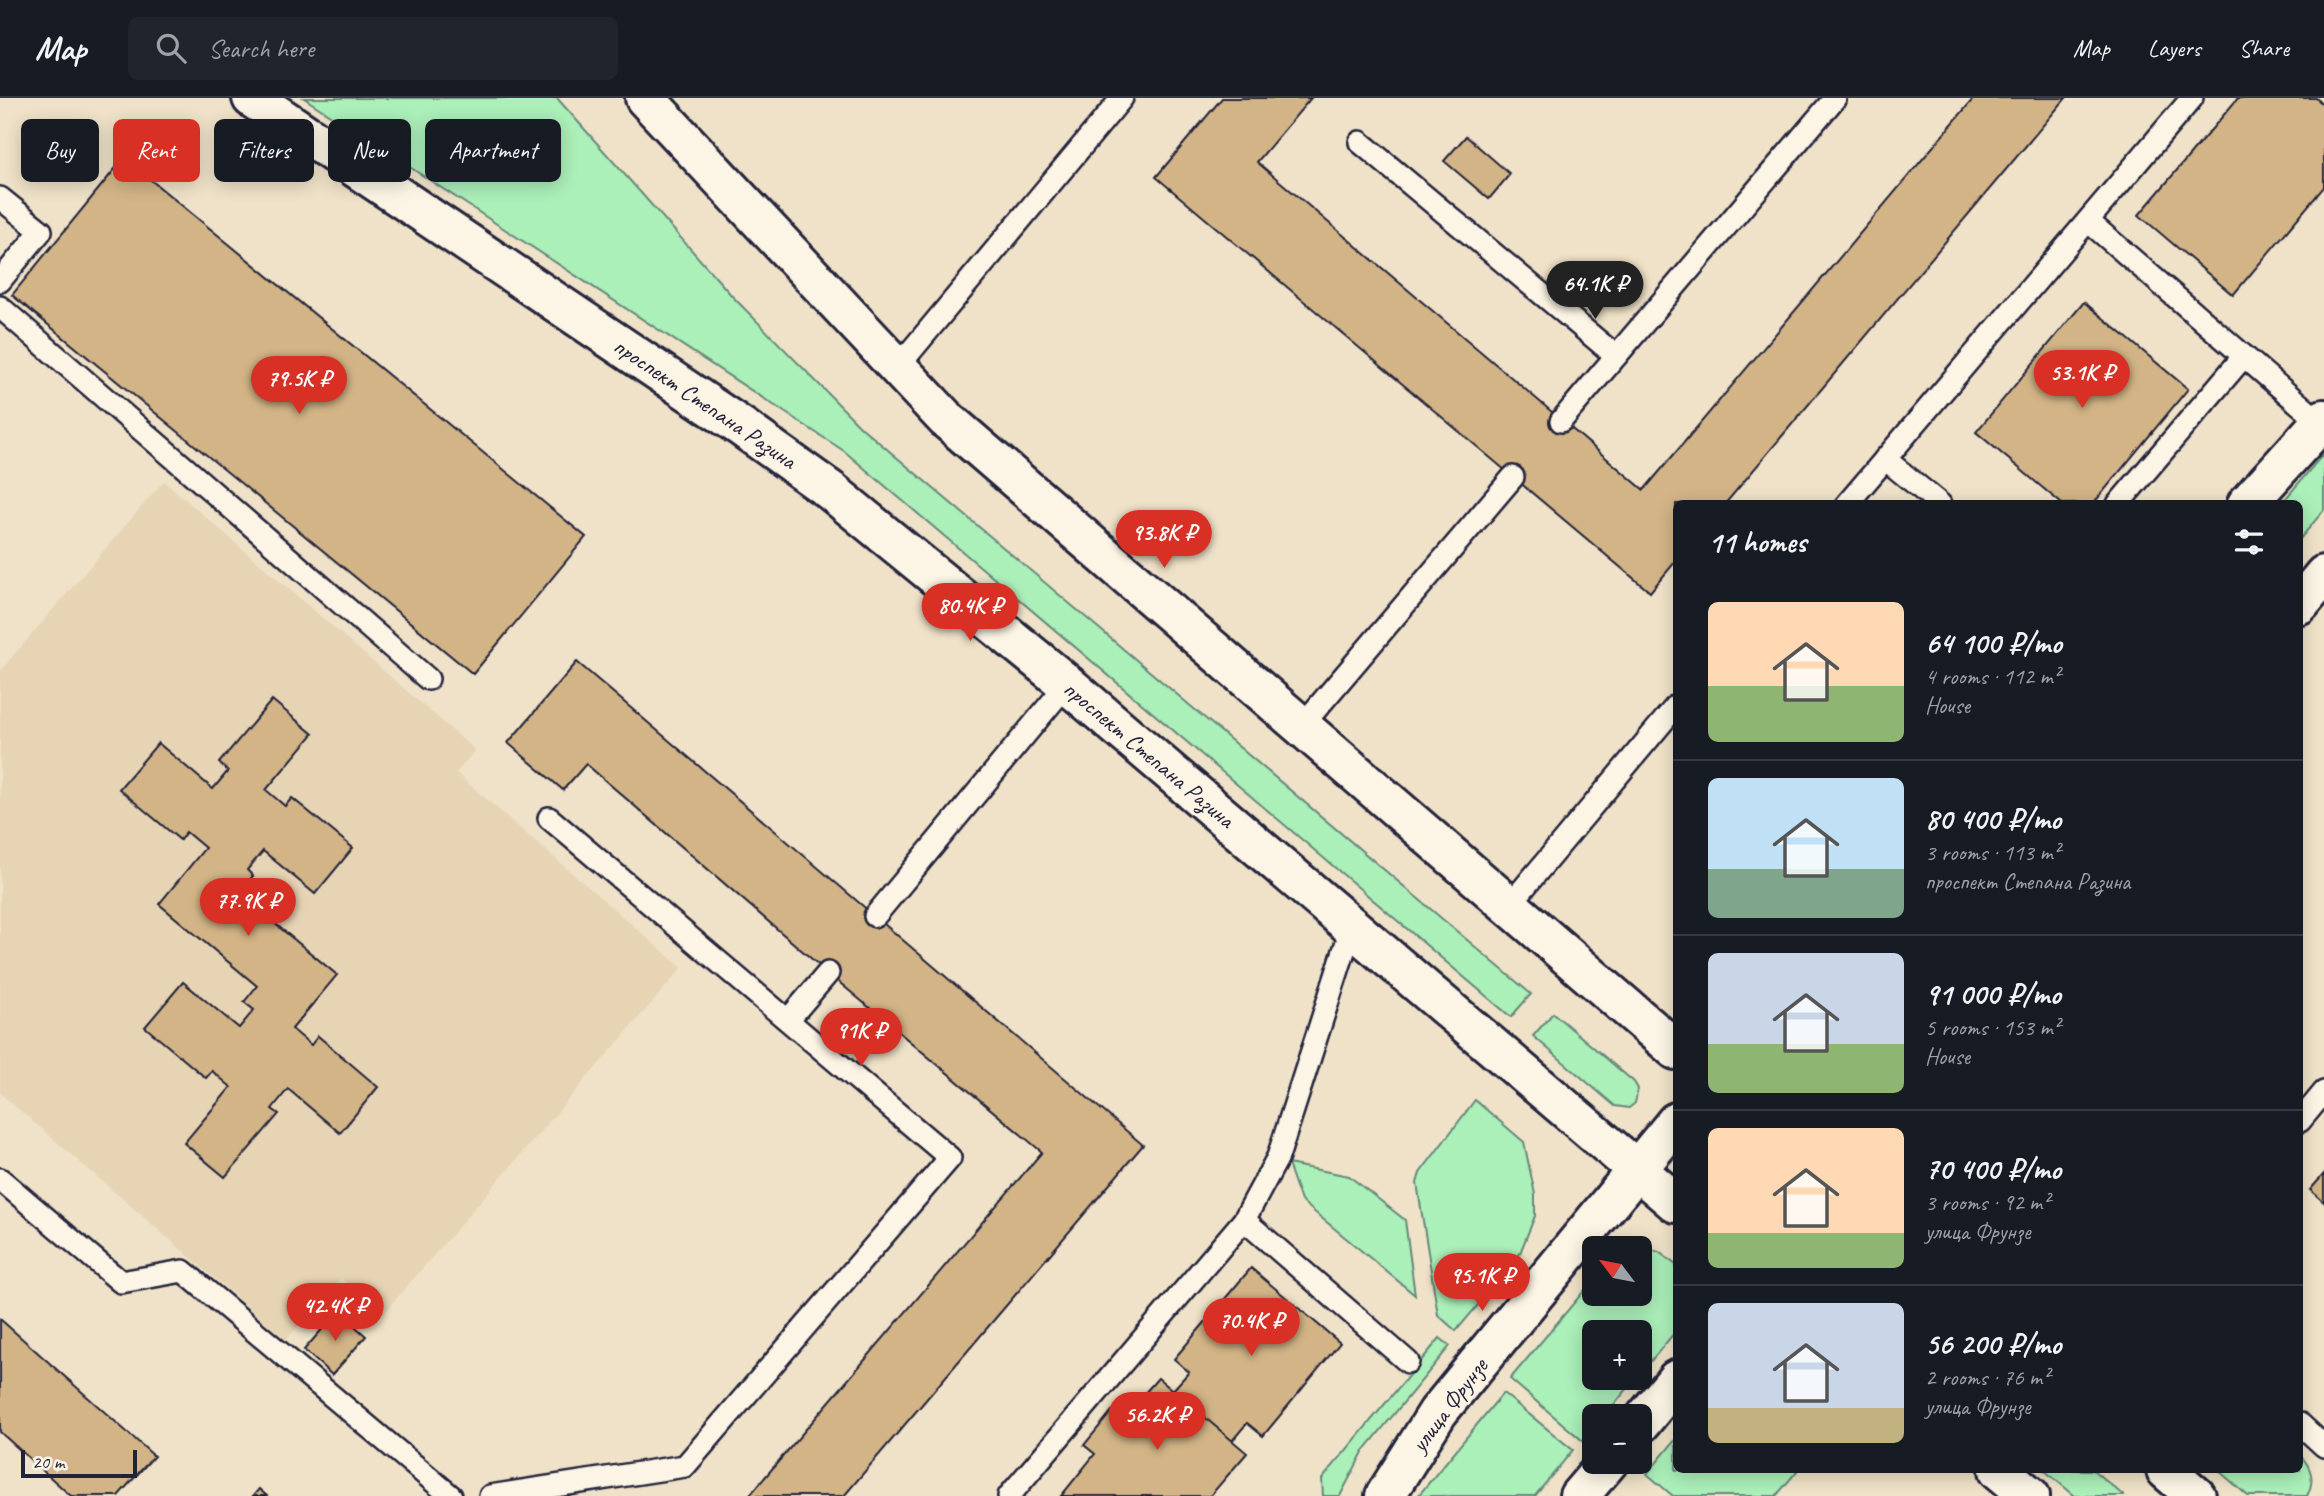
<!DOCTYPE html>
<html lang="en">
<head>
<meta charset="utf-8">
<style>
  body { margin:0; font-family:Caveat,sans-serif; background:#20242c; color:#f1f3f6; height:100vh; display:flex; flex-direction:column; font-size:26px; white-space:nowrap }
  * { box-sizing:border-box; margin:0 }
  p { font-size:23px; color:#9ea1a6 }
  .icon { flex:none; width:38px; height:38px; fill:none; stroke:currentColor; stroke-width:2; stroke-linecap:round; stroke-linejoin:round }
  .map { position:relative; flex:1; overflow:hidden }
  .drawer { position:absolute; left:1673px; top:402px; width:630px; height:973px; display:flex; flex-direction:column; background:#171b24; border-radius:10px; box-shadow:0 4px 18px #0003 }
  .drawer>* { flex:none }
  .banner { position:absolute; left:21px; top:21px; width:665px; height:63px; display:flex; gap:14px }
  .needle { width:46px; rotate:302deg }
  .controls { position:absolute; left:1582px; top:1138px; display:grid; gap:14px }
  .controls a { display:grid; place-items:center; width:70px; height:70px; border-radius:10px; background:#171b24; box-shadow:0 4px 18px #0003; font-size:35px }
  .scale { position:absolute; left:21px; bottom:18px; width:116px; box-sizing:border-box; padding-left:7px; border:4px solid #22223b; border-top:0; font-size:19px; line-height:24px; white-space:nowrap; color:#22223b; -webkit-text-stroke:5px #fcf5e5; paint-order:stroke }
  .price { position:absolute; translate:-50% -60px; padding:0 16px; border-radius:24px; background:#d93025; color:#fff; font-size:23px; line-height:46px; filter:drop-shadow(0 2px 4px #0008) }
  .price::after { content:''; position:absolute; left:50%; top:42px; width:21px; height:16px; margin-left:-10px; background:inherit; clip-path:polygon(0 0,100% 0,50% 100%) }
  .price.selected { background:#222; color:#fff }
  ul { padding:0; list-style:none }
  li { display:flex; align-items:center; gap:21px; height:175px; padding:0 35px }
  li+li { border-top:2px solid #363941 }
  li span { display:grid; place-items:center; flex:none; width:196px; height:140px; border-radius:10px; color:#555 }
  li>.icon { margin-inline-start:auto }
  span .icon { width:84px; height:84px; fill:#fffc; stroke-width:1 }
  li b { font-size:30px }
  h2 { display:flex; justify-content:space-between; align-items:center; height:84px; padding:0 35px; font-size:30px }
  .chip { padding:0 24px; border-radius:10px; background:#171b24; box-shadow:0 4px 18px #0003; font-size:24px; line-height:63px }
  .chip.selected { background:#d93025; color:#fff }
  header { display:flex; align-items:center; gap:42px; box-sizing:border-box; height:98px; padding:0 35px; background:#171b24; border-bottom:2px solid #363941 }
  header strong { font-size:33px }
  nav { display:flex; gap:38px; margin-inline-start:auto; font-size:24px }
  .search { width:490px; height:63px; background:#20242c; display:flex; align-items:center; gap:18px; box-sizing:border-box; padding:0 24px; border-radius:10px; color:#9ea1a6; font-size:26px }
  .map>svg:first-child { display:block }
  .built { fill:#e6d4b4 }
  .green { fill:#abefb9; stroke:#66887a; stroke-width:2 }
  .building { fill:#d2b486; stroke:#22223b; stroke-width:2 }
  .lines { fill:none; stroke-linecap:round; stroke-linejoin:round }
  .service-casing { stroke:#22223b; stroke-width:26 }
  .secondary-casing { stroke:#22223b; stroke-width:44 }
  .service { stroke:#fcf5e5; stroke-width:21 }
  .secondary { stroke:#fcf5e5; stroke-width:38 }
  .labels { text-anchor:middle; dominant-baseline:central; stroke-width:5; stroke-linejoin:round; paint-order:stroke }
  .street-label { font-size:24px; fill:#22223b; stroke:#fcf5e5 }
</style>
</head>
<body>
<header>
<strong>Map</strong>
<div class="search"><svg class="icon" aria-label="search" viewBox="0 0 24 24"><circle cx="10" cy="10" r="6"/><path d="M15 15l6 6"/></svg>Search here</div>
<nav><a>Map</a><a>Layers</a><a>Share</a></nav>
</header>
<div class="map">
<svg width="2324" height="1398" viewBox="0 0 2324 1398">
  <rect width="100%" height="100%" fill="#efe2c8"/>
  <filter id="ink" filterUnits="userSpaceOnUse"><feTurbulence type="fractalNoise" baseFrequency=".0143" numOctaves="2"/><feDisplacementMap in="SourceGraphic" scale="14" xChannelSelector="R" yChannelSelector="G"/><feConvolveMatrix kernelMatrix="1 2 1 2 8 2 1 2 1" color-interpolation-filters="sRGB"/></filter>
  <g filter="url(#ink)">
    <!-- built -->
    <path class="built" d="M 164,383 L 475,652 L 456,675 L 682,870 L 383,1216 L 341,1180 L 286,1242 L 0,995 L 0,573 Z"/>
    <!-- green -->
    <g class="green">
      <path d="M 304,0 L 557,0 L 733,199 L 862,330 L 1531,896 L 1511,919 L 844,353 Z"/>
      <path d="M 2324,355 L 2324,412 L 2300,441 L 2300,406 L 2281,406 Z"/>
      <path d="M 1553,915 L 1634,984 L 1638,991 L 1635,1005 L 1629,1010 L 1615,1008 L 1533,938 Z"/>
      <path d="M 1475,1002 L 1524,1044 L 1535,1096 L 1535,1118 L 1518,1160 L 1456,1233 L 1438,1217 L 1417,1085 L 1420,1075 Z"/>
      <path d="M 1288,1066 L 1349,1078 L 1405,1122 L 1415,1197 L 1301,1103 Z"/>
      <path d="M 1643,1150 L 1659,1154 L 1676,1167 L 1676,1233 L 1640,1276 L 1640,1234 L 1594,1234 L 1594,1279 L 1637,1279 L 1605,1318 L 1594,1318 L 1594,1330 L 1583,1343 L 1510,1281 L 1594,1181 L 1594,1195 L 1640,1195 L 1640,1151 Z"/>
      <path d="M 1440,1240 L 1450,1248 L 1363,1354 L 1340,1398 L 1323,1398 L 1322,1381 Z"/>
      <path d="M 1503,1295 L 1573,1352 L 1535,1398 L 1418,1398 Z"/>
      <path d="M 1676,1341 L 1676,1372 L 1798,1372 L 1776,1398 L 1673,1398 L 1647,1376 Z"/>
      <path d="M 2300,1357 C 2312,1370 2315,1382 2307,1398 L 2248,1398 L 2218,1372 L 2300,1372 Z"/>
      <path d="M 2044,1372 L 2093,1372 L 2124,1398 L 2075,1398 Z"/>
    </g>
    <!-- building -->
    <g class="building">
      <path d="M 1222,0 L 1311,0 L 1257,64 L 1644,392 L 1974,0 L 2066,0 L 1725,406 L 1676,406 L 1676,463 L 1650,494 L 1156,79 Z"/>
      <path d="M 2238,0 L 2316,0 L 2324,7 L 2324,89 L 2233,197 L 2139,117 Z"/>
      <path d="M 1466,38 L 1510,76 L 1489,101 L 1444,63 Z"/>
      <path d="M 124,60 L 586,439 L 473,576 L 12,197 Z"/>
      <path d="M 2084,204 L 2188,291 L 2093,406 L 2062,406 L 1976,334 Z"/>
      <path d="M 577,564 L 1143,1047 L 844,1398 L 749,1398 L 1042,1054 L 828,875 L 586,666 L 563,692 L 508,645 Z"/>
      <path d="M 272,602 L 313,636 L 266,692 L 285,708 L 292,700 L 353,750 L 315,796 L 263,753 L 247,772 L 253,778 L 238,795 L 337,877 L 292,931 L 311,947 L 318,938 L 378,989 L 340,1035 L 288,991 L 272,1011 L 279,1016 L 225,1079 L 184,1045 L 231,989 L 212,973 L 206,980 L 145,929 L 183,884 L 239,930 L 254,912 L 244,904 L 257,888 L 159,806 L 205,750 L 186,734 L 180,742 L 119,691 L 158,645 L 213,691 L 228,673 L 219,665 Z"/>
      <path d="M 2324,1076 L 2324,1104 L 2310,1092 Z"/>
      <path d="M 1251,1170 L 1340,1245 L 1263,1338 L 1247,1325 L 1232,1343 L 1172,1293 L 1189,1274 L 1174,1261 Z"/>
      <path d="M 338,1213 L 366,1238 L 332,1277 L 304,1252 Z"/>
      <path d="M 0,1221 L 154,1358 L 118,1398 L 71,1398 L 0,1334 Z"/>
      <path d="M 1158,1280 L 1247,1355 L 1210,1398 L 1061,1398 L 1095,1356 L 1084,1347 L 1112,1313 L 1122,1321 Z"/>
      <path d="M 259,1391 L 267,1398 L 253,1398 Z"/>
    </g>
    <g class="lines">
      <defs>
        <g id="service">
          <path d="M 1360,44 L 1616,258"/>
          <path d="M 0,100 L 41,133 L 0,183"/>
          <path d="M 2088,123 L 2320,324"/>
          <path d="M 0,209 L 428,581"/>
          <path d="M 896,271 L 1122,0"/>
          <path d="M 1561,323 L 1835,0"/>
          <path d="M 1885,361 L 1940,406"/>
          <path d="M 1847,406 L 2192,0"/>
          <path d="M 2118,406 L 2244,258"/>
          <path d="M 1300,630 L 1513,379"/>
          <path d="M 1508,809 L 1676,608"/>
          <path d="M 875,818 L 1067,586"/>
          <path d="M 788,922 L 828,875"/>
          <path d="M 2300,1023 L 2324,994"/>
          <path d="M 0,1081 L 121,1184 L 183,1173 L 451,1398"/>
          <path d="M 1244,1122 L 1408,1264"/>
          <path d="M 2300,1326 L 2324,1348"/>
          <path d="M 490,1398 L 685,1368 L 950,1060 L 549,720"/>
          <path d="M 1009,1398 L 1244,1122 L 1278,1059 L 1352,828"/>
        </g>
        <g id="secondary">
          <path d="M 252,0 L 743,330 L 831,393 L 1067,586 L 1676,1105"/>
          <path d="M 645,0 L 946,321 L 1676,952"/>
          <path d="M 2247,406 L 2324,321"/>
          <path d="M 2300,506 L 2324,477"/>
          <path d="M 1640,1326 L 1676,1282"/>
          <path d="M 1999,1372 L 2030,1398"/>
          <path d="M 2166,1372 L 2196,1398"/>
          <path d="M 1385,1398 L 1438,1314 L 1676,1024"/>
          <path d="M 1579,1398 L 1609,1363"/>
        </g>
      </defs>
      <!-- service casing -->
      <use href="#service" class="service-casing"/>
      <!-- secondary casing -->
      <use href="#secondary" class="secondary-casing"/>
      <!-- service -->
      <use href="#service" class="service"/>
      <!-- secondary -->
      <use href="#secondary" class="secondary"/>
    </g>
  </g>
  <g class="labels">
    <!-- street labels -->
    <g class="street-label">
      <text transform="translate(705 305) rotate(34)">проспект Степана Разина</text>
      <text transform="translate(1149 656) rotate(40)">проспект Степана Разина</text>
      <text transform="translate(1449 1307) rotate(-53)">улица Фрунзе</text>
    </g>
  </g>
</svg>
<div class="controls">
<a><svg class="needle" viewBox="-14 -14 28 28"><path d="M0-13l5 13h-10z" fill="#e53935"/><path d="M0 13l5-13h-10z" fill="#9ea1a6"/></svg></a>
<a>+</a>
<a>−</a>
</div>
<div class="scale">20 m</div>
<b class="price selected" style="left:1595px;top:223px">64.1K ₽</b>
<b class="price" style="left:2082px;top:312px">53.1K ₽</b>
<b class="price" style="left:299px;top:318px">79.5K ₽</b>
<b class="price" style="left:1164px;top:472px">93.8K ₽</b>
<b class="price" style="left:970px;top:545px">80.4K ₽</b>
<b class="price" style="left:248px;top:840px">77.9K ₽</b>
<b class="price" style="left:861px;top:970px">91K ₽</b>
<b class="price" style="left:1482px;top:1215px">95.1K ₽</b>
<b class="price" style="left:335px;top:1245px">42.4K ₽</b>
<b class="price" style="left:1251px;top:1260px">70.4K ₽</b>
<b class="price" style="left:1157px;top:1354px">56.2K ₽</b>
<div class="banner">
<a class="chip">Buy</a>
<a class="chip selected">Rent</a>
<a class="chip">Filters</a>
<a class="chip">New</a>
<a class="chip">Apartment</a>
</div>
<section class="drawer">
<h2>11 homes<svg class="icon" aria-label="filters" viewBox="0 0 24 24"><path d="M4 7h16M4 17h16"/><circle cx="9" cy="7" r="2"/><circle cx="15" cy="17" r="2"/></svg></h2>
<ul>
<li><span style="background:linear-gradient(#ffd9b3 60%,#8fb573 0)"><svg class="icon" aria-label="home" viewBox="0 0 24 24"><path d="M3 11l9-7 9 7M6 9v11h12V9"/></svg></span><div><b>64 100 ₽/mo</b><p>4 rooms · 112 m²</p><p>House</p></div></li>
<li><span style="background:linear-gradient(#bfe0f5 65%,#7fa58c 0)"><svg class="icon" aria-label="home" viewBox="0 0 24 24"><path d="M3 11l9-7 9 7M6 9v11h12V9"/></svg></span><div><b>80 400 ₽/mo</b><p>3 rooms · 113 m²</p><p>проспект Степана Разина</p></div></li>
<li><span style="background:linear-gradient(#c9d6e8 65%,#8fb573 0)"><svg class="icon" aria-label="home" viewBox="0 0 24 24"><path d="M3 11l9-7 9 7M6 9v11h12V9"/></svg></span><div><b>91 000 ₽/mo</b><p>5 rooms · 153 m²</p><p>House</p></div></li>
<li><span style="background:linear-gradient(#ffd9b3 75%,#8fb573 0)"><svg class="icon" aria-label="home" viewBox="0 0 24 24"><path d="M3 11l9-7 9 7M6 9v11h12V9"/></svg></span><div><b>70 400 ₽/mo</b><p>3 rooms · 92 m²</p><p>улица Фрунзе</p></div></li>
<li><span style="background:linear-gradient(#c9d6e8 75%,#c2b280 0)"><svg class="icon" aria-label="home" viewBox="0 0 24 24"><path d="M3 11l9-7 9 7M6 9v11h12V9"/></svg></span><div><b>56 200 ₽/mo</b><p>2 rooms · 76 m²</p><p>улица Фрунзе</p></div></li>
</ul>
</section>
</div>
</body>
</html>
